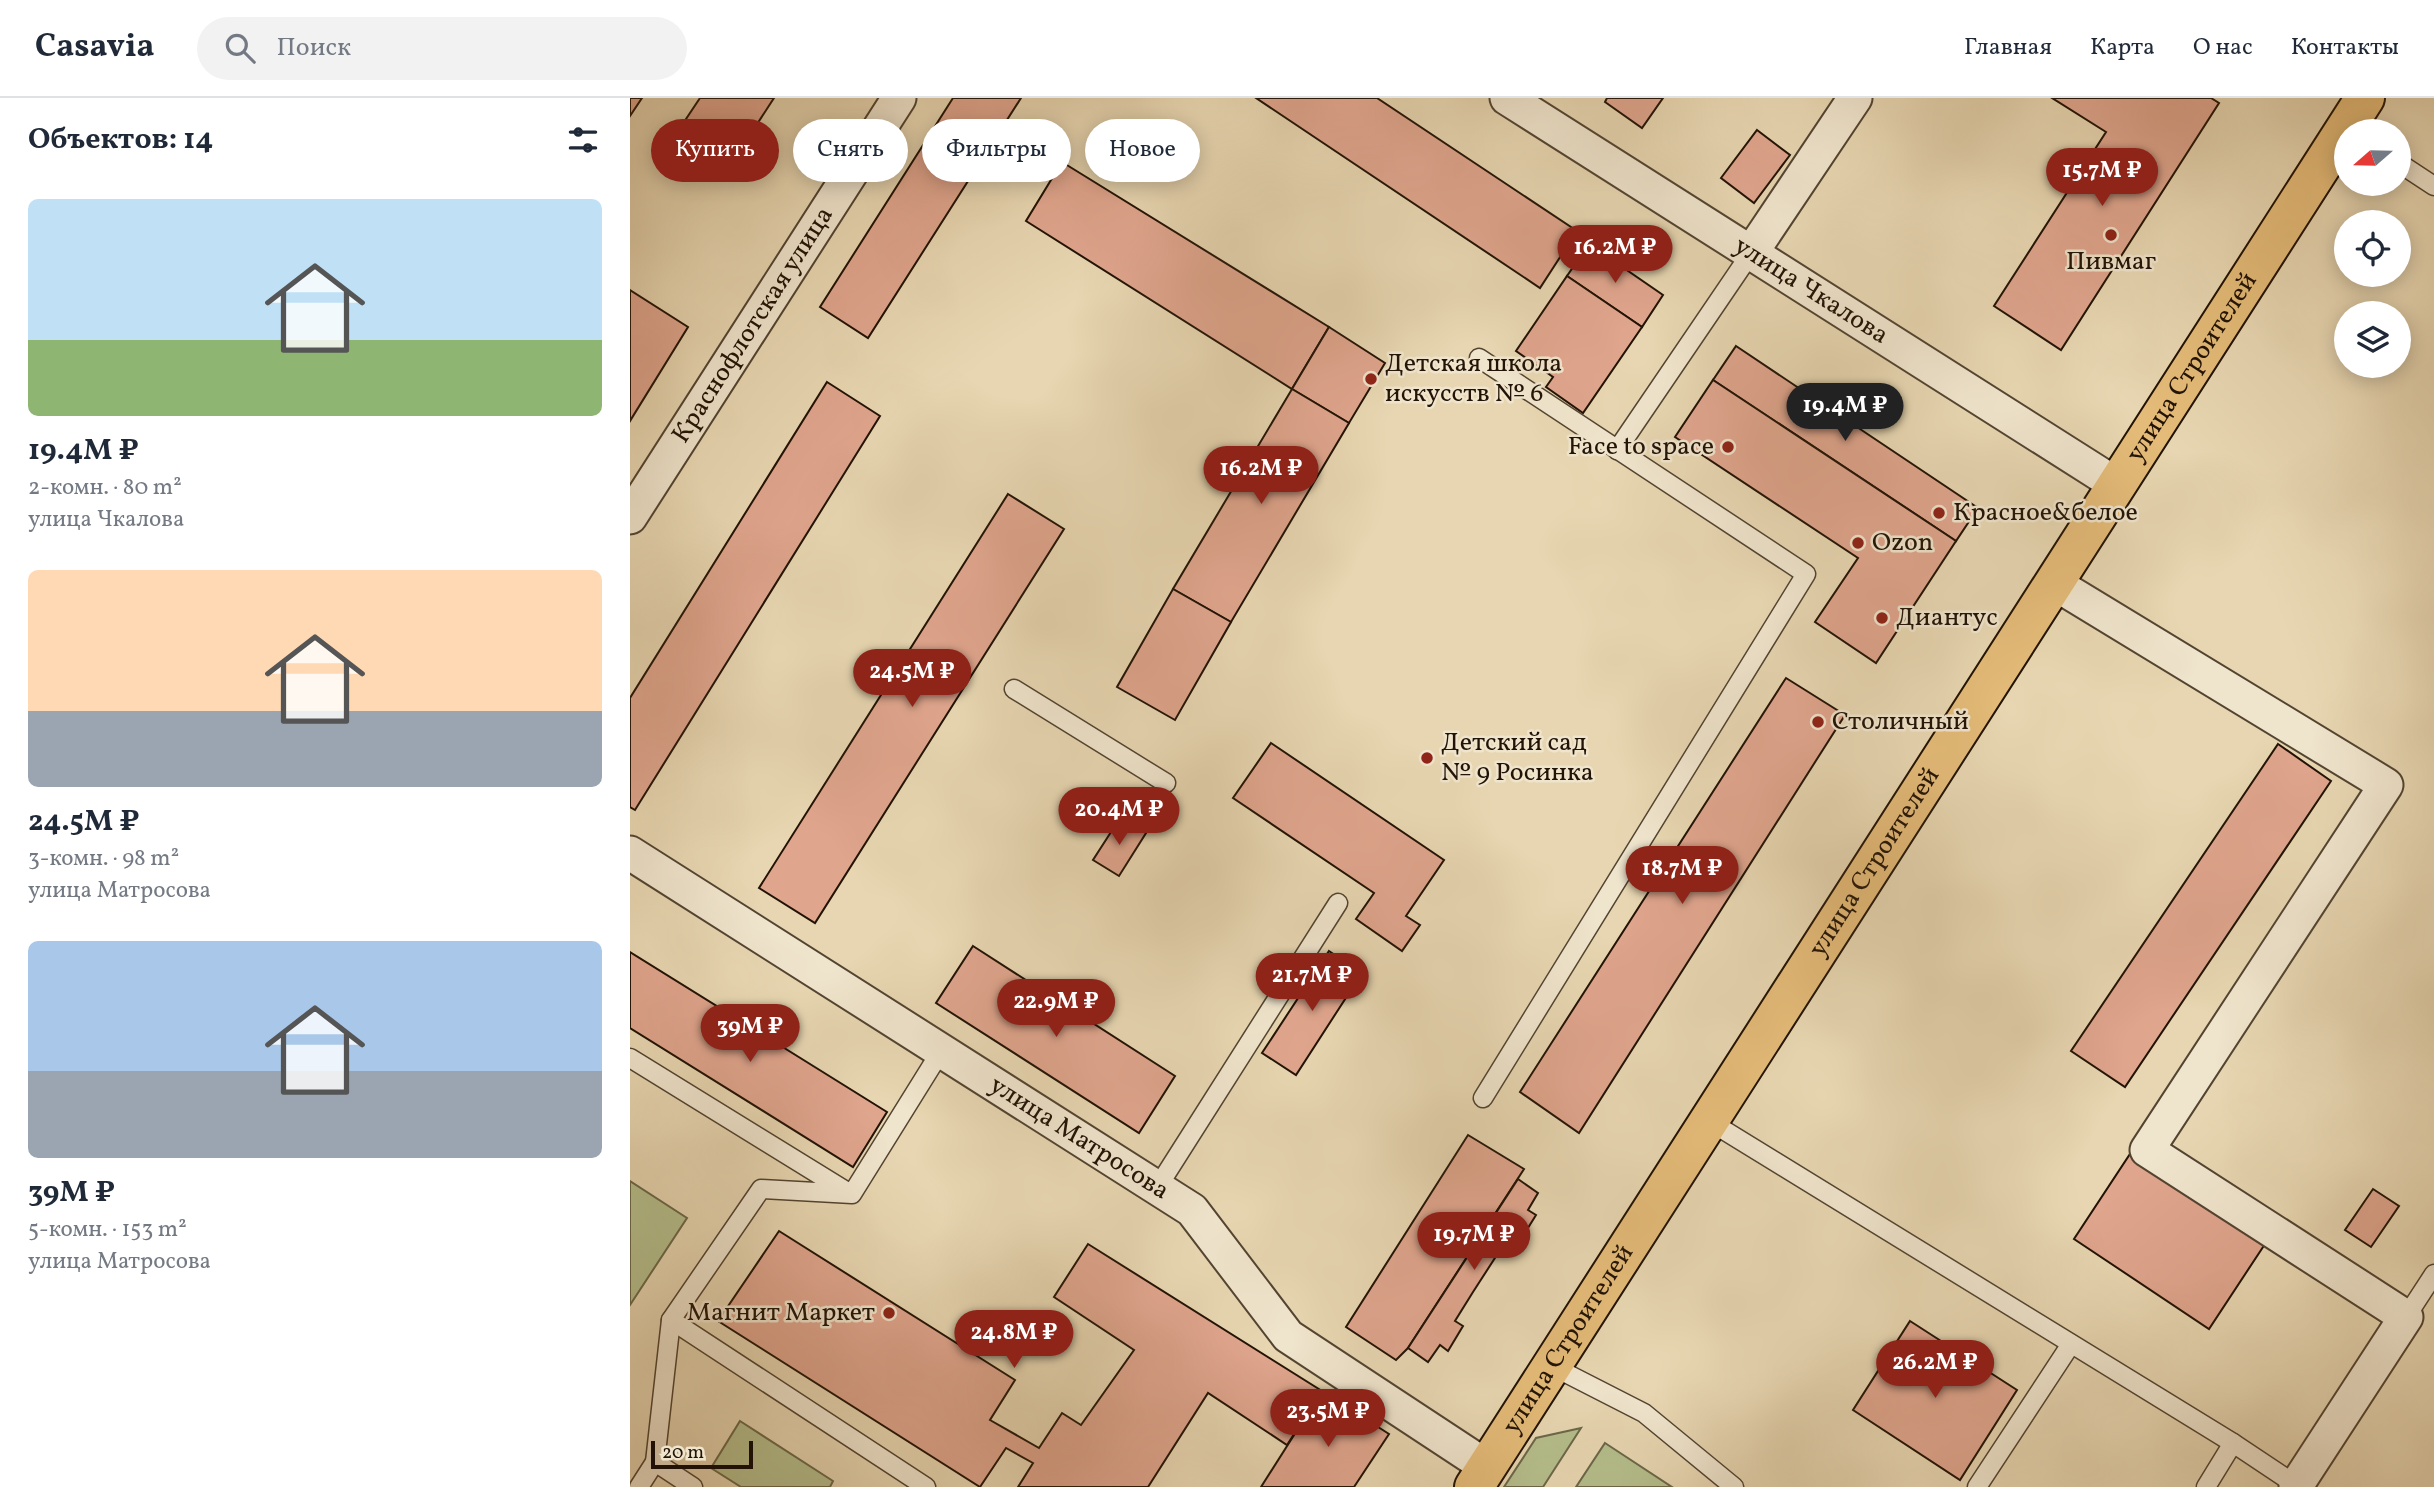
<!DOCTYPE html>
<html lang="ru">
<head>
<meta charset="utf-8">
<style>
  body { margin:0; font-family:Vollkorn,serif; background:#f2f2f3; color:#1f2937; height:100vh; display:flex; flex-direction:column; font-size:26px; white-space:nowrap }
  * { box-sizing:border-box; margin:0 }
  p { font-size:23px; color:#747a83 }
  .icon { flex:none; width:38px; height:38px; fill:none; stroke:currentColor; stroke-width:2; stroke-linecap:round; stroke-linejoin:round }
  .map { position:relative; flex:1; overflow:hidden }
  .drawer { display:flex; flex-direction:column; background:#fff; width:630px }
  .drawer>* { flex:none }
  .guide { position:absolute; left:21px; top:21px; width:665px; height:63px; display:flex; gap:14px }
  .needle { width:46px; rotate:250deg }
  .buttons { position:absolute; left:1704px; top:21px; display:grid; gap:14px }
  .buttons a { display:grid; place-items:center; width:77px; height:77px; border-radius:50%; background:#fff; box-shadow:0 4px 18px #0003; font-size:35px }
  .scale { position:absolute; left:21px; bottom:18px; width:102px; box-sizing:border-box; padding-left:7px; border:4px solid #221306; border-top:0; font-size:19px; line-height:24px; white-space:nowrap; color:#221306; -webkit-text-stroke:5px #efe4cc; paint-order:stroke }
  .price { position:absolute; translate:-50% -60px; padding:0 16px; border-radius:24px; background:#8f2418; color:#fff; font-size:23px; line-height:46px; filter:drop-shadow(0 2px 4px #0008) }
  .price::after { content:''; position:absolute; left:50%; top:42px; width:21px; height:16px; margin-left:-10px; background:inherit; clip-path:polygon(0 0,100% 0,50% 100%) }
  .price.active { background:#222; color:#fff }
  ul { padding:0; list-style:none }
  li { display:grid; align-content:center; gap:14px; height:371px; padding:0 28px }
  li span { display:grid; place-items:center; height:217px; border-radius:10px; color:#555 }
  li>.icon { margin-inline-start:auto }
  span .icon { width:126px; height:126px; fill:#fffc; stroke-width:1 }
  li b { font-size:30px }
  h2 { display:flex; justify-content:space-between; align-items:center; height:84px; padding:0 28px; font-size:30px }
  .chip { padding:0 24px; border-radius:32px; background:#fff; box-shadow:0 4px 18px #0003; font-size:24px; line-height:63px }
  .chip.active { background:#8f2418; color:#fff }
  header { display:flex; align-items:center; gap:42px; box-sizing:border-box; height:98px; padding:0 35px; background:#fff; border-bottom:2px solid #e0e1e3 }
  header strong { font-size:33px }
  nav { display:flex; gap:38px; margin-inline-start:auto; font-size:24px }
  .search { width:490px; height:63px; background:#f2f2f3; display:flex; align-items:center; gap:18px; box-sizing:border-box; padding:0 24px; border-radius:38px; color:#747a83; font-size:26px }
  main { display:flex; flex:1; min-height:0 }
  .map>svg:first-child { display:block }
  .green { fill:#b5be8c; stroke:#6c6849; stroke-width:2 }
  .building { fill:#dfa58d; stroke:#221306; stroke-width:2 }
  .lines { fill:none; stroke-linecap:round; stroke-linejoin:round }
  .lane-casing { stroke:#534431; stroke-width:21 }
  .street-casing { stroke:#534431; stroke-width:37 }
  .primary-casing { stroke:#221306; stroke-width:42 }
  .lane { stroke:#efe4cc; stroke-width:18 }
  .street { stroke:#efe4cc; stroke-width:33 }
  .primary { stroke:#e4bb78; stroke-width:38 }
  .poi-dot { fill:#8f2418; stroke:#efe4cc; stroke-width:2.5 }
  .labels { text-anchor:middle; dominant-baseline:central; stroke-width:5; stroke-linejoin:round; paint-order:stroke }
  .poi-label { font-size:26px; fill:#221306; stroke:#efe4cc; text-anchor:start }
  .street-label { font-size:26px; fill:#221306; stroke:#efe4cc }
</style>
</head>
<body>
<header>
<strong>Casavia</strong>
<div class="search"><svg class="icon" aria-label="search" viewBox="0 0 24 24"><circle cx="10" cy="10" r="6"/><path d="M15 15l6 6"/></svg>Поиск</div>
<nav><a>Главная</a><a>Карта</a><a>О нас</a><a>Контакты</a></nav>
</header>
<main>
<section class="drawer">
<h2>Объектов: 14<svg class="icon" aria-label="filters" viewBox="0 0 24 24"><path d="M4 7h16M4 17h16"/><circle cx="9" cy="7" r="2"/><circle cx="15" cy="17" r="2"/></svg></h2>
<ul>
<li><span style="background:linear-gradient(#bfe0f5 65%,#8fb573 0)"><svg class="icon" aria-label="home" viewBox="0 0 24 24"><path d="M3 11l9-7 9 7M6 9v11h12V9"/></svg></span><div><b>19.4M ₽</b><p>2-комн. · 80 m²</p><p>улица Чкалова</p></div></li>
<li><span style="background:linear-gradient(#ffd9b3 65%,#9aa5b1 0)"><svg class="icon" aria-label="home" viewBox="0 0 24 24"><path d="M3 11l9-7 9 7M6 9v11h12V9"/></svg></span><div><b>24.5M ₽</b><p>3-комн. · 98 m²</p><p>улица Матросова</p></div></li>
<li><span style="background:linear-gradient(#a9c7e8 60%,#9aa5b1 0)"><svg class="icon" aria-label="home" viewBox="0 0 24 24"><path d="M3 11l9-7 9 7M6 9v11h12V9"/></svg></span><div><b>39M ₽</b><p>5-комн. · 153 m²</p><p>улица Матросова</p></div></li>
</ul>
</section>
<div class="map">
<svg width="1804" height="1389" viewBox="0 0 1804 1389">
  <rect width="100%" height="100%" fill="#e7d6b1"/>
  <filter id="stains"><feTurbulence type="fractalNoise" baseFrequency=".00286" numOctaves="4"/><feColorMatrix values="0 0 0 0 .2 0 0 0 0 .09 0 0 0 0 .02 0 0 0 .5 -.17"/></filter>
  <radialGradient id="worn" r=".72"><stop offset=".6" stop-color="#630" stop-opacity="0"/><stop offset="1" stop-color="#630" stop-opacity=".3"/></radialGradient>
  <!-- green -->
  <g class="green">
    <path d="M 0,1083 L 57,1120 L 0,1207 Z"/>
    <path d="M 110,1323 L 203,1383 L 200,1389 L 111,1389 L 81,1370 Z"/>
    <path d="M 951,1330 L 913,1389 L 874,1389 L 906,1340 Z"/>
    <path d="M 975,1345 L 1042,1389 L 946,1389 Z"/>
  </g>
  <!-- building -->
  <g class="building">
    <path d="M 0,0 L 12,0 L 0,18 Z"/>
    <path d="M 70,0 L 144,0 L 105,60 L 54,24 Z"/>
    <path d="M 323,0 L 391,0 L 238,240 L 190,209 Z"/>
    <path d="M 626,0 L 747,0 L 947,133 L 910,190 Z"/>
    <path d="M 977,0 L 1033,0 L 1012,30 L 975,4 Z"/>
    <path d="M 1422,0 L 1581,0 L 1589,5 L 1431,252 L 1364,208 L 1476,34 Z"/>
    <path d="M 1127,32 L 1160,57 L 1124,105 L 1091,80 Z"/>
    <path d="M 432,64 L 699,229 L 662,291 L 396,123 Z"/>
    <path d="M 959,146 L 1033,197 L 1012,229 L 937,178 Z"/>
    <path d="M 937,178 L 1012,229 L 953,315 L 916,289 L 923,279 L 886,253 Z"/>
    <path d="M 0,192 L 58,229 L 0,323 Z"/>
    <path d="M 699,229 L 755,265 L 719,325 L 662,291 Z"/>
    <path d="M 1106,248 L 1348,410 L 1326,443 L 1083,282 Z"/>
    <path d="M 1083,282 L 1326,443 L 1246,565 L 1185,524 L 1228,460 L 1045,339 Z"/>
    <path d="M 197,284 L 250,318 L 5,712 L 0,709 L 0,600 Z"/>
    <path d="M 662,291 L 719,325 L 601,524 L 543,491 Z"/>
    <path d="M 378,396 L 434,431 L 185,825 L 129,790 Z"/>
    <path d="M 543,491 L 601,524 L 545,622 L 487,589 Z"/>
    <path d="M 1156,580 L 1215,617 L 949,1035 L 890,994 Z"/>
    <path d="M 641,645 L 814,762 L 776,818 L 790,827 L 772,853 L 726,821 L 744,795 L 603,700 Z"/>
    <path d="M 1648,646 L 1701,683 L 1495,989 L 1441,953 Z"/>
    <path d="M 490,720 L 516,735 L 489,778 L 463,762 Z"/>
    <path d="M 343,848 L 545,978 L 509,1035 L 306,905 Z"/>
    <path d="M 699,853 L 732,875 L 666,977 L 632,955 Z"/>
    <path d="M 0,854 L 257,1014 L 223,1069 L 0,930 Z"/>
    <path d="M 838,1037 L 894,1071 L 778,1250 L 766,1262 L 716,1229 Z"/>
    <path d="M 1500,1056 L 1635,1146 L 1579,1231 L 1444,1141 Z"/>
    <path d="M 888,1081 L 908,1095 L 898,1112 L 906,1117 L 893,1138 L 883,1132 L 843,1194 L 825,1223 L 833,1228 L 818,1253 L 810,1247 L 798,1264 L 778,1250 Z"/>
    <path d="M 1743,1091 L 1769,1108 L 1741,1149 L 1715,1132 Z"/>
    <path d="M 149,1133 L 385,1282 L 360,1322 L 409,1350 L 432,1315 L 451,1327 L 504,1252 L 424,1199 L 458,1146 L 692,1293 L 657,1347 L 578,1295 L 518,1389 L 388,1389 L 403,1365 L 376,1350 L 350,1389 L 88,1223 Z"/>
    <path d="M 1280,1223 L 1387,1292 L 1330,1382 L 1223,1312 Z"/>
    <path d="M 692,1293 L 759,1336 L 724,1389 L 631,1389 Z"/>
  </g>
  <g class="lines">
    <defs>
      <g id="lane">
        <path d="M 1769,65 L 1804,88"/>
        <path d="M 849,260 L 1176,476 L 853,1000"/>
        <path d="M 987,352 L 1121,155"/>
        <path d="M 384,591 L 536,685"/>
        <path d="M 0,960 L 219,1095"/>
        <path d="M 1079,1023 L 1603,1345 L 1669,1389"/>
        <path d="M 527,1090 L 708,805"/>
        <path d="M 1776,1219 L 1804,1176"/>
        <path d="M 922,1268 L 1014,1315 L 1104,1389"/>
        <path d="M 25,1364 L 41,1222"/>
        <path d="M 9,1389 L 25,1364 L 63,1389"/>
        <path d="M 296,1389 L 41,1222 L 131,1091 L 222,1096 L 311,953"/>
        <path d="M 1347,1389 L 1441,1246"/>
        <path d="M 1576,1389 L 1603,1345"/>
      </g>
      <g id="street">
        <path id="s1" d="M 877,0 L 1487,387"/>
        <path d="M 1121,155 L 1225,0"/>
        <path id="s2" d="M 0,419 L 269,0"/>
        <path d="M 1424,485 L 1756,687 L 1517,1052 L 1776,1219 L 1666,1388"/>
        <path id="s3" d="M 0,755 L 562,1112 L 658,1238 L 857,1369"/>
      </g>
      <g id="primary">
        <path id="s4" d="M 844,1389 L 1735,0"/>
      </g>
    </defs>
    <!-- lane casing -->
    <use href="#lane" class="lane-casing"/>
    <!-- street casing -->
    <use href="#street" class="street-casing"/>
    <!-- primary casing -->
    <use href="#primary" class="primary-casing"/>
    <!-- lane -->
    <use href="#lane" class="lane"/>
    <!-- street -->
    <use href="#street" class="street"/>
    <!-- primary -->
    <use href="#primary" class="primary"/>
  </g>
  <!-- markers -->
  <g class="poi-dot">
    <circle cx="1481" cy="137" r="7"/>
    <circle cx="741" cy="281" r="7"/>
    <circle cx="1098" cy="349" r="7"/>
    <circle cx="1309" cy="415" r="7"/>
    <circle cx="1228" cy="445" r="7"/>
    <circle cx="1252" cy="520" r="7"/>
    <circle cx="1188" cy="624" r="7"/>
    <circle cx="797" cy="660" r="7"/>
    <circle cx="259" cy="1215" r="7"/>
  </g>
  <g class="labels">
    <!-- poi labels -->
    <g class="poi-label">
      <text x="1481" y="164" text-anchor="middle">Пивмаг</text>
      <text x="755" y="266">Детская школа<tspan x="755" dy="30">искусств № 6</tspan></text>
      <text x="1084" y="349" text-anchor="end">Face to space</text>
      <text x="1323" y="415">Красное&amp;белое</text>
      <text x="1242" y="445">Ozon</text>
      <text x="1266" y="520">Диантус</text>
      <text x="1202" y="624">Столичный</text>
      <text x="811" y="645">Детский сад<tspan x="811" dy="30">№ 9 Росинка</tspan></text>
      <text x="245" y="1215" text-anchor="end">Магнит Маркет</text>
    </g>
    <!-- street labels -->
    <g class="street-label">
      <text stroke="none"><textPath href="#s1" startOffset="360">улица Чкалова</textPath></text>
      <text stroke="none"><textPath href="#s2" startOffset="228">Краснофлотская улица</textPath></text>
      <text stroke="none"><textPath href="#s4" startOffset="1330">улица Строителей</textPath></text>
      <text stroke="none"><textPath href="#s4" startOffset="742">улица Строителей</textPath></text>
      <text stroke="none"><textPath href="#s3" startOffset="532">улица Матросова</textPath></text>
      <text stroke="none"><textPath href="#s4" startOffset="175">улица Строителей</textPath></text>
    </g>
  </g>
  <rect width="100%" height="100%" filter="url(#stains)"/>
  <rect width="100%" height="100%" fill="url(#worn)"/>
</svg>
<div class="buttons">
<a><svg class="needle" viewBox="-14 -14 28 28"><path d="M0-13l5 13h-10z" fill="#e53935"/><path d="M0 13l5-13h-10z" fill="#747a83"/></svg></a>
<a><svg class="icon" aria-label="locate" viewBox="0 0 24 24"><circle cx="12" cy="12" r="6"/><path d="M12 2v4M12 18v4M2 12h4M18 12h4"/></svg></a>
<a><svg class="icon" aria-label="layers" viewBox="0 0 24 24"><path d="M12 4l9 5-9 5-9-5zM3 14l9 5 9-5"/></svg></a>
</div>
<div class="scale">20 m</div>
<b class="price" style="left:1472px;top:110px">15.7M ₽</b>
<b class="price" style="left:985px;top:187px">16.2M ₽</b>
<b class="price active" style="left:1215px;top:345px">19.4M ₽</b>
<b class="price" style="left:631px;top:408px">16.2M ₽</b>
<b class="price" style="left:282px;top:611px">24.5M ₽</b>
<b class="price" style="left:489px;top:749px">20.4M ₽</b>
<b class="price" style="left:1052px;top:808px">18.7M ₽</b>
<b class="price" style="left:682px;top:915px">21.7M ₽</b>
<b class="price" style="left:426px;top:941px">22.9M ₽</b>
<b class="price" style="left:120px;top:966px">39M ₽</b>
<b class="price" style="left:844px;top:1174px">19.7M ₽</b>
<b class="price" style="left:384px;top:1272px">24.8M ₽</b>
<b class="price" style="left:1305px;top:1302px">26.2M ₽</b>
<b class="price" style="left:698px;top:1351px">23.5M ₽</b>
<div class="guide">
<a class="chip active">Купить</a>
<a class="chip">Снять</a>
<a class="chip">Фильтры</a>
<a class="chip">Новое</a>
</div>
</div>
</main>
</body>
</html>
